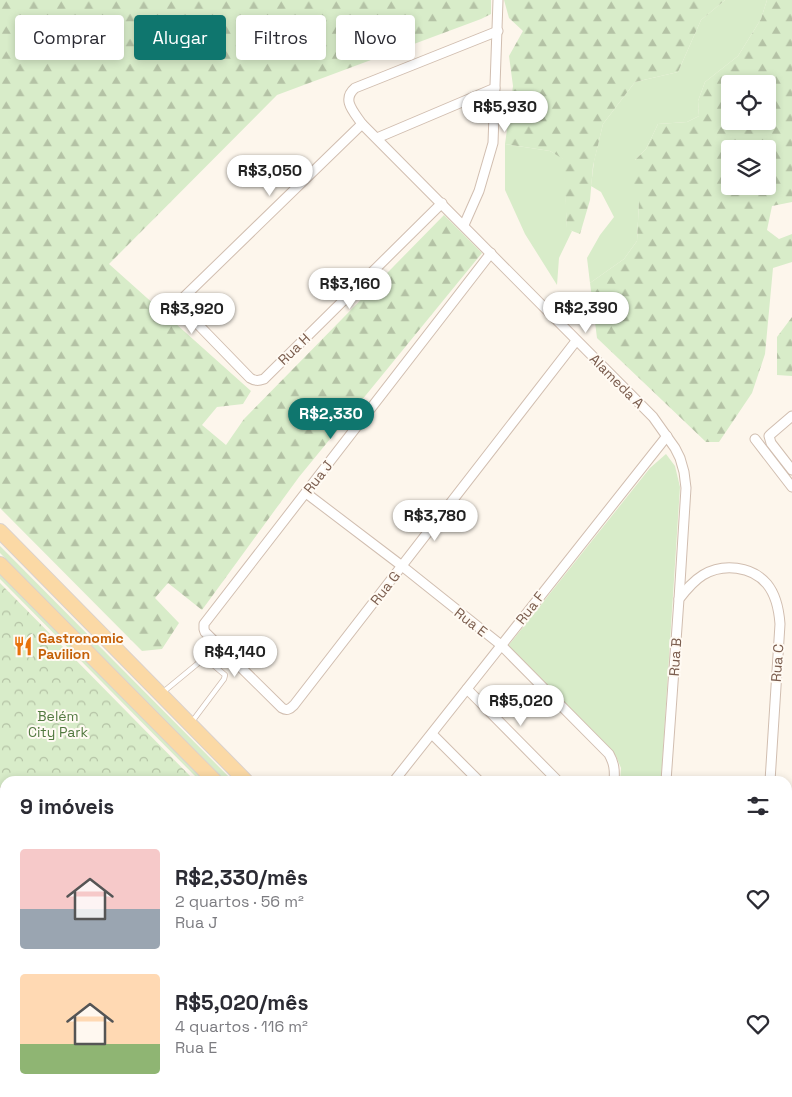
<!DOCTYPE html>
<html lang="pt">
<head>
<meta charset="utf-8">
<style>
  body { margin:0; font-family:"Space Grotesk",sans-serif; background:#f7f7f7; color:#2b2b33; height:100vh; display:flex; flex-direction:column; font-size:19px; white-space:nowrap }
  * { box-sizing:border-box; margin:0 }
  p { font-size:16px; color:#7c7c81 }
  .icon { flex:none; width:28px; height:28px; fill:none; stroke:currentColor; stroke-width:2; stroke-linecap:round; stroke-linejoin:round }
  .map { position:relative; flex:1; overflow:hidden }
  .sheet { position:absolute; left:0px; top:776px; width:792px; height:321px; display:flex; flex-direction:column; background:#fff; border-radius:15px 15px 0 0; box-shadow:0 2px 8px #0003 }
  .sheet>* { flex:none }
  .hud { position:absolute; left:15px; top:15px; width:500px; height:45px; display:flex; gap:10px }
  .buttons { position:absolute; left:721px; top:75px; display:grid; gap:10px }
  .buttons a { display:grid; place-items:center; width:55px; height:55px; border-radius:5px; background:#fff; box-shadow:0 2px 8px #0003; font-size:25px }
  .price { position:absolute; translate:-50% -42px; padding:0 11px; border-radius:18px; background:#fff; color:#222; font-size:16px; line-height:32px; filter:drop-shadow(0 1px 2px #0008) }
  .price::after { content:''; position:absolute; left:50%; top:30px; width:15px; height:11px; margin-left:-8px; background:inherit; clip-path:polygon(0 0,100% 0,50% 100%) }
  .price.selected { background:#0f766e; color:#fff }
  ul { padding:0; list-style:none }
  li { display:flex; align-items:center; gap:15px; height:125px; padding:0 20px }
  li span { display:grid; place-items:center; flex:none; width:140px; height:100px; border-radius:5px; color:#555 }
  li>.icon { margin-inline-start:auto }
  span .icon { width:60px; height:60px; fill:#fffc; stroke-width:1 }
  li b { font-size:21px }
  h2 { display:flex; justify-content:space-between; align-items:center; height:60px; padding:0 20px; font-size:21px }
  .tag { padding:0 18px; border-radius:5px; background:#fff; box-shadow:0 2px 8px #0003; font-size:18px; line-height:45px }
  .tag.selected { background:#0f766e; color:#fff }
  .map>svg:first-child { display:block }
  .grass { fill:#d8ecc9 }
  .forest { fill:url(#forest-firs); fill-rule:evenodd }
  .park { fill:url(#park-crowns) }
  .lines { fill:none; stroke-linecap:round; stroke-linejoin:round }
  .service-casing { stroke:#d1beb0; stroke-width:6 }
  .minor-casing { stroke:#d1beb0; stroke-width:11 }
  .primary-casing { stroke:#dad1cd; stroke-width:16 }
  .service { stroke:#fff; stroke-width:4.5 }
  .minor { stroke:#fff; stroke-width:9 }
  .primary { stroke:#fbd9a5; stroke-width:14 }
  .labels { text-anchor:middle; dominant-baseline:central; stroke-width:4; stroke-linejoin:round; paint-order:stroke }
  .street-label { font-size:14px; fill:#7a5c4d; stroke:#fffaf3 }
  .food-label { font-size:14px; font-weight:bold; fill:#c56008; stroke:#fffaf3; text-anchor:start }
  .park-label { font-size:14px; fill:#537a41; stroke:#fffaf3 }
</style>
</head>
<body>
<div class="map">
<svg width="792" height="1097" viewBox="0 0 792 1097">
  <defs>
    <pattern id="forest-firs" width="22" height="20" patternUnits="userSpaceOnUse" patternTransform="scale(1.25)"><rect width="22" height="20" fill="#d8ecc9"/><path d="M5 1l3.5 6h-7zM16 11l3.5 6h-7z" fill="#b4c2a5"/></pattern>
    <pattern id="park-crowns" width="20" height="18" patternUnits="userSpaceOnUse" patternTransform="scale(1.25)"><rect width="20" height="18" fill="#d8ecc9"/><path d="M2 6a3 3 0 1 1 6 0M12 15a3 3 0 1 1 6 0" fill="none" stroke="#b4c2a5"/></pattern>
  </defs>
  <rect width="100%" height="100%" fill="#fdf6ec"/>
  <!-- grass -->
  <g class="grass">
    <path d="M 725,0 L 767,0 L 761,19 L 738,56 L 705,82 L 698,101 L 699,116 L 687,122 L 658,124 L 646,149 L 635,160 L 639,201 L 637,241 L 624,259 L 590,283 L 587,258 L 600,235 L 614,217 L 601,192 L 591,186 L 594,161 L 603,124 L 635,82 L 678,72 L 701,20 Z"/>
    <path d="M 505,144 L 550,151 L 564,159 L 567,228 L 572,231 L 559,258 L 557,285 L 525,234 L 505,190 Z"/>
    <path d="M 666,454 L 675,466 L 680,487 L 661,781 L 620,781 L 621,768 L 616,756 L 508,646 L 650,468 Z"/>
    <path d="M 0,546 L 233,781 L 226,781 L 0,553 Z"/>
    <path d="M 0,574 L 205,781 L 200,781 L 0,579 Z"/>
  </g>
  <!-- forest -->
  <g class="forest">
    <path d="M 0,0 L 491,0 L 491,14 L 481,19 L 277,95 L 109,264 L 251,391 L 243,404 L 217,407 L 202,425 L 226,445 L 244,419 L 444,215 L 482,253 L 299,477 L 202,610 L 168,583 L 155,598 L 179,623 L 162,649 L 142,651 L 0,508 Z"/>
    <path d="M 504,0 L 725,0 L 701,20 L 678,72 L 635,82 L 603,124 L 593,166 L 590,200 L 580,234 L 567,229 L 563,159 L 550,151 L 505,144 L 513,86 L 509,56 L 523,31 L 509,18 Z"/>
    <path d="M 767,0 L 792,0 L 792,202 L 772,206 L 767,230 L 779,239 L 792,234 L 792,262 L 773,268 L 765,354 L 752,393 L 719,442 L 706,442 L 597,338 L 590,283 L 624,259 L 637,241 L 639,201 L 627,189 L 635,160 L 646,149 L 658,124 L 687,122 L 699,116 L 698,101 L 705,82 L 738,56 L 761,19 ZM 730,84 L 768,84 L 768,121 L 730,121 ZM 730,149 L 768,149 L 768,186 L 730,186 Z"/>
    <path d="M 792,317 L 792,376 L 777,375 L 777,337 Z"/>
  </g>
  <!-- park -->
  <path class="park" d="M 0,583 L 195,781 L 5,781 L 5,1092 L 504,1092 L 509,1097 L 0,1097 Z"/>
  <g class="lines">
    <defs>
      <g id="service">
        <path d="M 162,693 L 202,660 L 206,659 L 225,675 L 224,679 L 191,723"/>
        <path d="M 0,790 L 5,795"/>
        <path d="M 788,1042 L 792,1038"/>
        <path d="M 788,1043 L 792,1051"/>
        <path d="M 301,1092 L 306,1097"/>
      </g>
      <g id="minor">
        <path d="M 498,31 L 355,88 C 341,100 354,112 362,124 L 653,417 L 675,448 L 680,458 L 684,472 L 686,488 L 679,599"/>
        <path d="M 362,124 L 185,296 C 182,301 182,304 184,310 L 250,378 C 255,381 258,381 264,379 L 442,203"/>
        <path d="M 377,138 L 495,88"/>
        <path d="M 464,225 L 479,191 L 493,143 L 498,0"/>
        <path d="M 491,253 L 204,624 L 204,629 L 205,632 L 282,708 C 287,711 290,709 294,705 L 576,341"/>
        <path d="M 792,416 L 771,434 L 769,436 L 771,443 L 792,470"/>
        <path d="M 755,439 L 792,487"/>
        <path d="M 306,493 L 402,566 L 501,645 L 609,754 C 614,763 615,770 614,781"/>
        <path d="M 467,689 L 558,781"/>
        <path d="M 432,734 L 479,781"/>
        <path d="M 394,781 L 667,436"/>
        <path d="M 666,781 L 679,599 C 686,590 693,581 703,575 C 723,563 752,566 767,584 C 776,595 779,610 780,624 L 770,781"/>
        <path d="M 738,1092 L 742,1097"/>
        <path d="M 595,1097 L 595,1092"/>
      </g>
      <g id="primary">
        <path d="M 0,531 L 246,781"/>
        <path d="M 0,564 L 215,781"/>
        <path d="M 525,1092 L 529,1097"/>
        <path d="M 552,1092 L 556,1097"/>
      </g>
    </defs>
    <!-- service casing -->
    <use href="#service" class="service-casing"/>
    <!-- minor casing -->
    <use href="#minor" class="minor-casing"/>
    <!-- primary casing -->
    <use href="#primary" class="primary-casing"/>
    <!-- service -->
    <use href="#service" class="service"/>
    <!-- minor -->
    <use href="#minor" class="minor"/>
    <!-- primary -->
    <use href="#primary" class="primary"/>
  </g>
  <!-- icons -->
  <defs>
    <symbol id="restaurant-bare" viewBox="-9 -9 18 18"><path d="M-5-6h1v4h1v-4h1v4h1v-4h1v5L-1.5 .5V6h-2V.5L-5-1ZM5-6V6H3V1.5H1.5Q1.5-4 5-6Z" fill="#e8710a" stroke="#fffaf3" stroke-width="2.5" paint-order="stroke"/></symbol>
  </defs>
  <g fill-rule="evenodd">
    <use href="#restaurant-bare" x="9" y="632" width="28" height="28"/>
  </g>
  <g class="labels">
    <!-- street labels -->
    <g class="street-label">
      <text transform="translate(294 349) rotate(-44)">Rua H</text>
      <text transform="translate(617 381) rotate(45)">Alameda A</text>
      <text transform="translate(318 477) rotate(-52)">Rua J</text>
      <text transform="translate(385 588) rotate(-52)">Rua G</text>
      <text transform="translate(530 608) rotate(-52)">Rua F</text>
      <text transform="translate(471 622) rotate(38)">Rua E</text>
      <text transform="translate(675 657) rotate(-86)">Rua B</text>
      <text transform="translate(777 663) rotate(-86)">Rua C</text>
    </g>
    <!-- food labels -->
    <g class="food-label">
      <text x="38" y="638">Gastronomic<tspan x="38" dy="16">Pavilion</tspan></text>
    </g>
    <!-- park labels -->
    <g class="park-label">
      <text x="58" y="716">Belém<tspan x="58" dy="16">City Park</tspan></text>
    </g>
  </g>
</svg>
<div class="buttons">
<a><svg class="icon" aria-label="locate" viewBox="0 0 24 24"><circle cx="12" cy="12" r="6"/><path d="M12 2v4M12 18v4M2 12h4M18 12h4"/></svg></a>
<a><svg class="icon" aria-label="layers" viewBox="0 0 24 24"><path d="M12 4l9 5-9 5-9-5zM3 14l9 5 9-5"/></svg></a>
</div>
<b class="price" style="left:505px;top:133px">R$5,930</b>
<b class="price" style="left:270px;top:197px">R$3,050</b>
<b class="price" style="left:350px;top:310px">R$3,160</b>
<b class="price" style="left:586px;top:334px">R$2,390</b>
<b class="price" style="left:192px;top:335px">R$3,920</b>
<b class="price selected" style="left:331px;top:440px">R$2,330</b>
<b class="price" style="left:435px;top:542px">R$3,780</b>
<b class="price" style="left:235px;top:678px">R$4,140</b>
<b class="price" style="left:521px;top:727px">R$5,020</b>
<div class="hud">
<a class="tag">Comprar</a>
<a class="tag selected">Alugar</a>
<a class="tag">Filtros</a>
<a class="tag">Novo</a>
</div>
<section class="sheet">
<h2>9 imóveis<svg class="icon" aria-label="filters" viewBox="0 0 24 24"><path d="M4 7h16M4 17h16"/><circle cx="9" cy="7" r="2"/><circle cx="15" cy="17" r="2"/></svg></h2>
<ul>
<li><span style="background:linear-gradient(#f6c9c9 60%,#9aa5b1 0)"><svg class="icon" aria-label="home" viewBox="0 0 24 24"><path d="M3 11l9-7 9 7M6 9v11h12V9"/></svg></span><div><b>R$2,330/mês</b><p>2 quartos · 56 m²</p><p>Rua J</p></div><svg class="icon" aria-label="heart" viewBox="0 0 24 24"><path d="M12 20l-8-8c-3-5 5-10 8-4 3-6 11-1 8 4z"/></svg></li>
<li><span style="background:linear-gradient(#ffd9b3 70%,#8fb573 0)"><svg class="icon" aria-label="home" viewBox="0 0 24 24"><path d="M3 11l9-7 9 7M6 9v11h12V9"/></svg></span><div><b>R$5,020/mês</b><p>4 quartos · 116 m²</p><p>Rua E</p></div><svg class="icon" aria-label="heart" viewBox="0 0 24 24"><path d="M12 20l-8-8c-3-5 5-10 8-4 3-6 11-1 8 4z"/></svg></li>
</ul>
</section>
</div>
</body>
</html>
